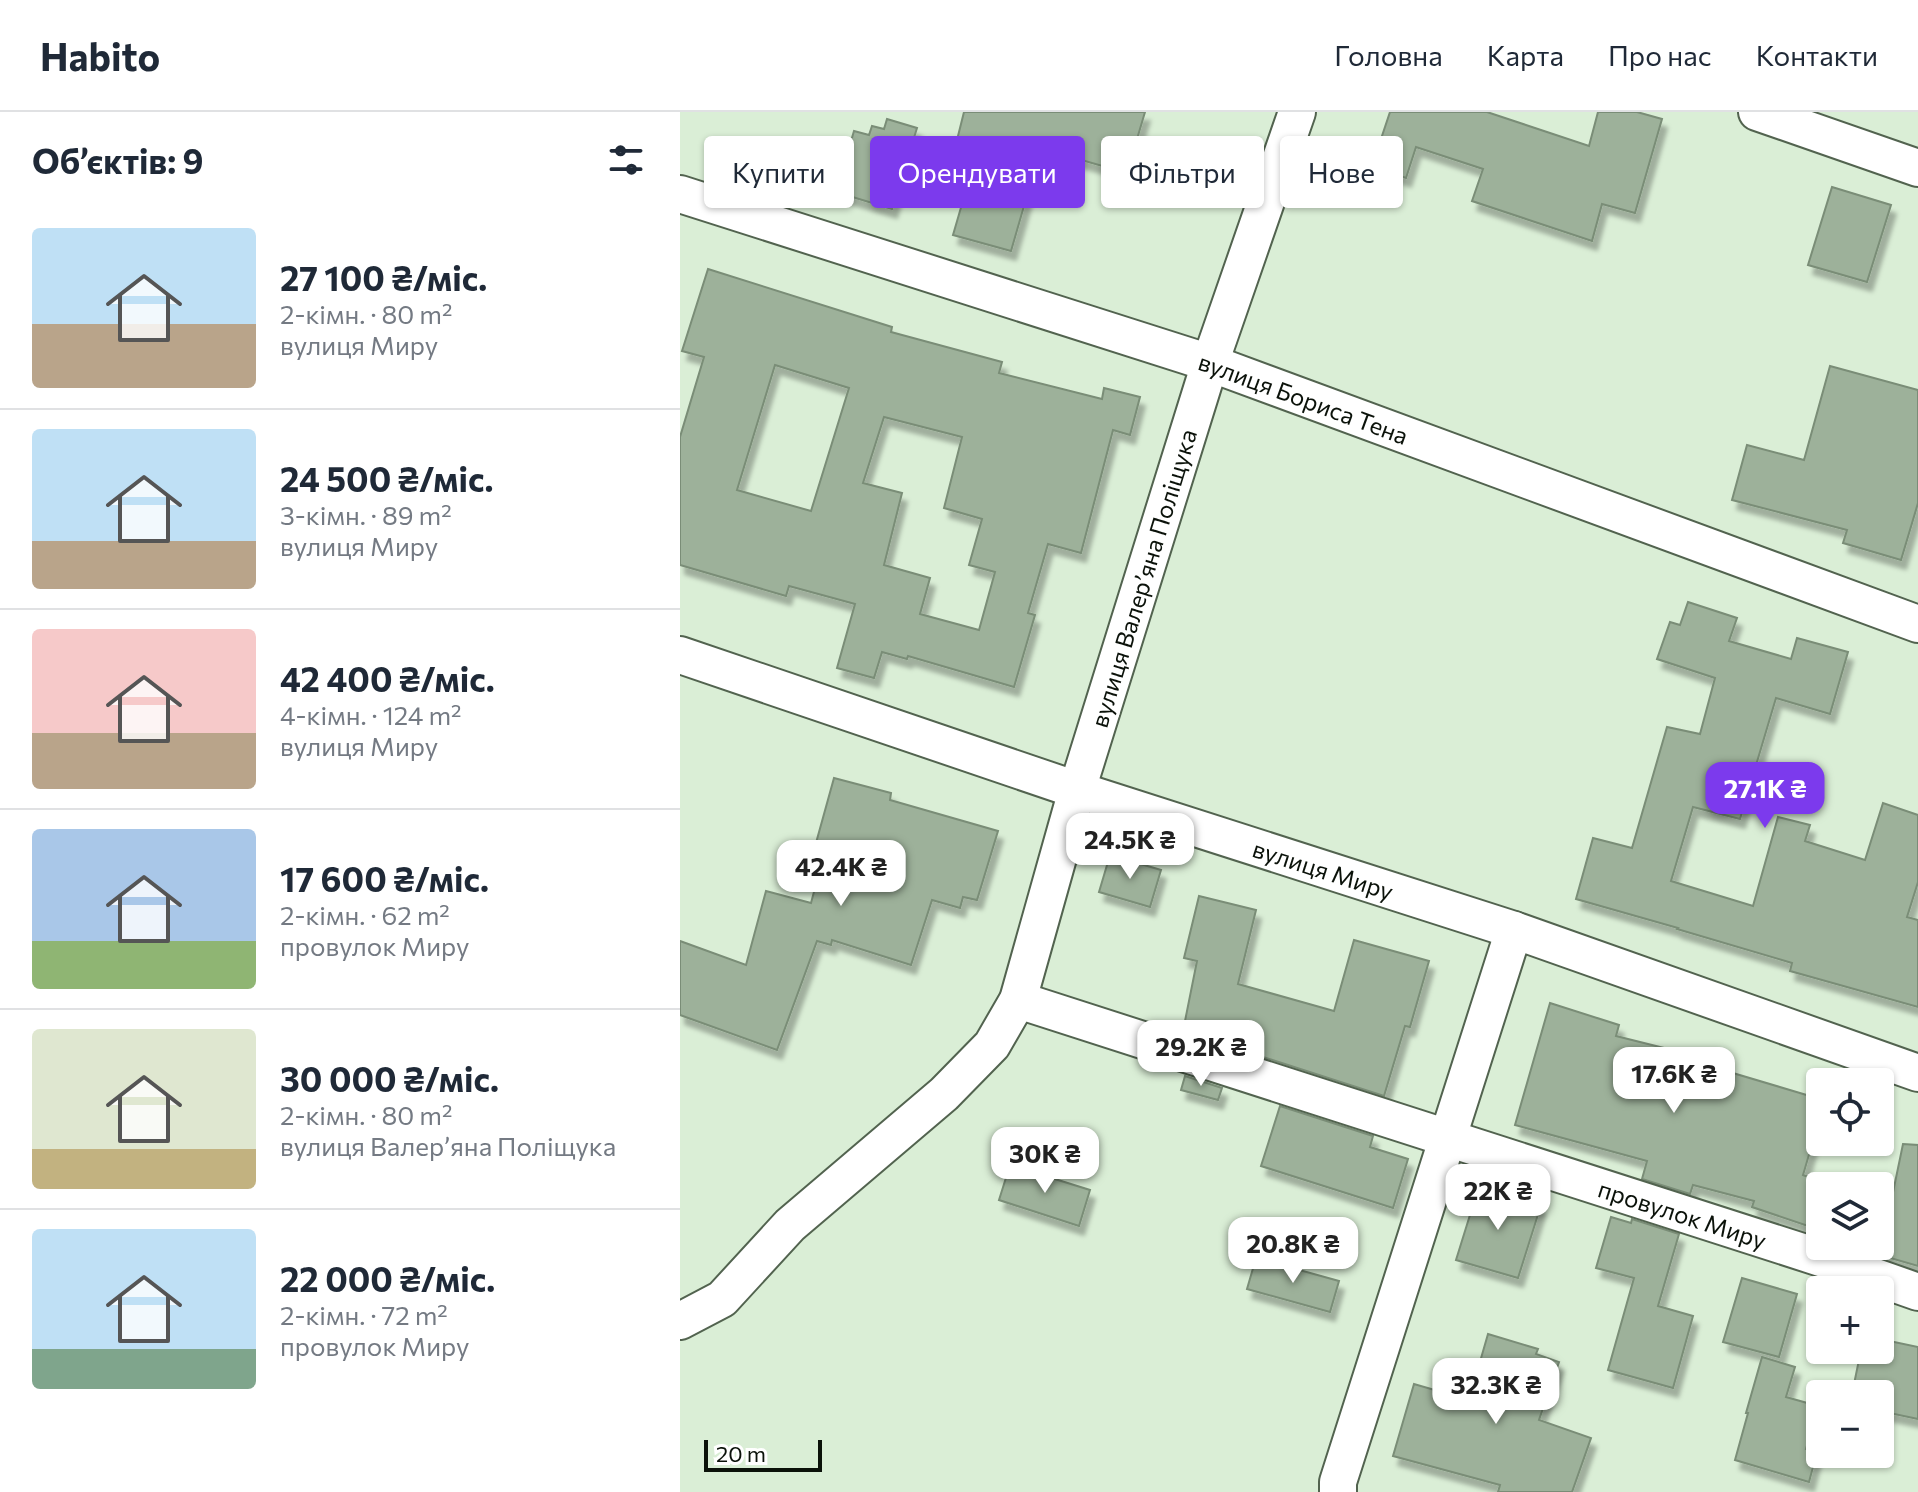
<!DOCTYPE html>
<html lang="uk">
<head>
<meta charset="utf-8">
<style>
  body { margin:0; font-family:Commissioner,sans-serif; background:#f2f2f3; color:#1f2937; height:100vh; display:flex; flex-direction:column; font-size:30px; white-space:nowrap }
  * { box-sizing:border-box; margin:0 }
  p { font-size:26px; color:#747a83 }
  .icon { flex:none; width:44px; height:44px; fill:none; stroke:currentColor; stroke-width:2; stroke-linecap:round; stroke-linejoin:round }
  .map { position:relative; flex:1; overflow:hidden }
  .panel { display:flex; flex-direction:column; background:#fff; width:680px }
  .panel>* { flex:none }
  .hud { position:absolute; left:24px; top:24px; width:760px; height:72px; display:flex; gap:16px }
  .tools { position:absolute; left:1126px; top:956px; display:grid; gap:16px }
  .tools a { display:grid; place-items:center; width:88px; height:88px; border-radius:8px; background:#fff; box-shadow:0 2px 6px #0004; font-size:40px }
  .scale { position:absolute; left:24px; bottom:20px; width:118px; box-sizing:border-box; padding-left:8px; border:4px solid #0b120a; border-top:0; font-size:22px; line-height:28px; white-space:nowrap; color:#0b120a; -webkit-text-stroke:6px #fff; paint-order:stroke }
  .price { position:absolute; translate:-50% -68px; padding:0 18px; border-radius:16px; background:#fff; color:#222; font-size:26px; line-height:52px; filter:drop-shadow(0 2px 4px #0008) }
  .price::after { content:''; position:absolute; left:50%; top:48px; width:24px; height:18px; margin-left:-12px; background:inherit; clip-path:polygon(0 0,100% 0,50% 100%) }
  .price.on { background:#7c3aed; color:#fff }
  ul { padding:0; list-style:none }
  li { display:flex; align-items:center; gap:24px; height:200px; padding:0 32px }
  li+li { border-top:2px solid #e0e1e3 }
  li span { display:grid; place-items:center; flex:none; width:224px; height:160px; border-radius:8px; color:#555 }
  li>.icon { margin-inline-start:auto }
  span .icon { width:96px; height:96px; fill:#fffc; stroke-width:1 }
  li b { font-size:34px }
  h2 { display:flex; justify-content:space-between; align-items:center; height:96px; padding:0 32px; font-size:34px }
  .chip { padding:0 28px; border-radius:8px; background:#fff; box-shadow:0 2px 6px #0004; font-size:28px; line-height:72px }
  .chip.on { background:#7c3aed; color:#fff }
  header { display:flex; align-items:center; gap:48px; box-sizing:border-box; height:112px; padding:0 40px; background:#fff; border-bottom:2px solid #e0e1e3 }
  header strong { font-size:38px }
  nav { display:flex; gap:44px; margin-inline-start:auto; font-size:28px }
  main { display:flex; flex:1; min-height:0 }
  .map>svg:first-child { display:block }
  .building { fill:#9db19a; stroke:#7a8d77; stroke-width:2; fill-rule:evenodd; filter:url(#shadow) }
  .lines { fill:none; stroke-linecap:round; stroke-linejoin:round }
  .street-casing { stroke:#52634f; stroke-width:40 }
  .street { stroke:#fff; stroke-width:36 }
  .labels { text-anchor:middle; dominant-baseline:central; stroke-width:6; stroke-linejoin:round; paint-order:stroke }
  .street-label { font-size:24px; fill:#0b120a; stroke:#fff }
</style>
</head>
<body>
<header>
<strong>Habito</strong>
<nav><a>Головна</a><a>Карта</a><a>Про нас</a><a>Контакти</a></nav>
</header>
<main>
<section class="panel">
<h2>Об’єктів: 9<svg class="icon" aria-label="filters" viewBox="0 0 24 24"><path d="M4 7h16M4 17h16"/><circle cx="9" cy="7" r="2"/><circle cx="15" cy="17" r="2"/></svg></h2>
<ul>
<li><span style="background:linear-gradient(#bfe0f5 60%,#b9a48a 0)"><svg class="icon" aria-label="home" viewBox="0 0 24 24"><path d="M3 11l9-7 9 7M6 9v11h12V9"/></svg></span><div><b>27 100 ₴/міс.</b><p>2-кімн. · 80 m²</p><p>вулиця Миру</p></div></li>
<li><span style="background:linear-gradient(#bfe0f5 70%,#b9a48a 0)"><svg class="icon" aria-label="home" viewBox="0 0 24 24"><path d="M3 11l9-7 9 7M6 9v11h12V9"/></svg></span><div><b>24 500 ₴/міс.</b><p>3-кімн. · 89 m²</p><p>вулиця Миру</p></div></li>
<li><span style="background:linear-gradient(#f6c9c9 65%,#b9a48a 0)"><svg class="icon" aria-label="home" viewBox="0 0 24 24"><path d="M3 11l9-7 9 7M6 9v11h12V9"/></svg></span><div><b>42 400 ₴/міс.</b><p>4-кімн. · 124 m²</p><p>вулиця Миру</p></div></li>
<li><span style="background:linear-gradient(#a9c7e8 70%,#8fb573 0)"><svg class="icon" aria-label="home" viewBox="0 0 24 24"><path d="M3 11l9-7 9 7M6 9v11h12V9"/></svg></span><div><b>17 600 ₴/міс.</b><p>2-кімн. · 62 m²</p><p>провулок Миру</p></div></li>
<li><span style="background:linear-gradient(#dfe7d0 75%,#c2b280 0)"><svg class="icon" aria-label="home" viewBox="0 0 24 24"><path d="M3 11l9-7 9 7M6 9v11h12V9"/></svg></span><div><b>30 000 ₴/міс.</b><p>2-кімн. · 80 m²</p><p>вулиця Валерʼяна Поліщука</p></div></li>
<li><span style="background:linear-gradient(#bfe0f5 75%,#7fa58c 0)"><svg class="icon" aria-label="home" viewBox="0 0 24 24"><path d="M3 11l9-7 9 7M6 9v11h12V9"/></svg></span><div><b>22 000 ₴/міс.</b><p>2-кімн. · 72 m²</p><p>провулок Миру</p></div></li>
</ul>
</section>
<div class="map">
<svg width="1238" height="1380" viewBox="0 0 1238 1380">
  <defs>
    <filter id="shadow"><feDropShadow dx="5" dy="9" stdDeviation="2" flood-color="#0004"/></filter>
  </defs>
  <rect width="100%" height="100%" fill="#daeed6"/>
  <!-- building -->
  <g class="building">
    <path d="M 284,0 L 465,0 L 457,27 L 471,31 L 461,65 L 384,43 L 383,48 L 359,42 L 331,139 L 273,123 L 298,37 L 276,32 Z"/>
    <path d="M 710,0 L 807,0 L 909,34 L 918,0 L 957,0 L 982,7 L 955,101 L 922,92 L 912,129 L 792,89 L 803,57 L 736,35 L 726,66 L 692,54 Z"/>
    <path d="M 207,7 L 237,16 L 212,97 L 156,80 L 174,19 L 189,23 L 192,14 L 204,17 Z"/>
    <path d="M 1152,75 L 1211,93 L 1187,170 L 1128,153 Z"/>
    <path d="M 28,157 L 212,215 L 211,220 L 322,250 L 319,261 L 422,287 L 424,276 L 460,285 L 450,323 L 433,318 L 401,441 L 368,432 L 348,501 L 355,503 L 334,575 L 228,544 L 227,547 L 202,540 L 194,566 L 157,556 L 175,492 L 109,474 L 106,484 L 0,453 L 0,325 L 24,245 L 2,239 ZM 95,253 L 169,276 L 131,399 L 57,378 ZM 204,305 L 282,325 L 264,396 L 302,407 L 289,453 L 315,460 L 299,518 L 240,502 L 250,466 L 204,453 L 222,381 L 183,371 Z"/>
    <path d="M 1150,254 L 1238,278 L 1238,391 L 1221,448 L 1163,431 L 1167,418 L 1052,388 L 1067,333 L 1124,348 Z"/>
    <path d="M 1008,490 L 1057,506 L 1049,529 L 1111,547 L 1117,526 L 1168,540 L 1150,602 L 1096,586 L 1060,707 L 1013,695 L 991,769 L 1073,794 L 1098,705 L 1130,713 L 1125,729 L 1185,748 L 1203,691 L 1238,703 L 1238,770 L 1227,805 L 1238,808 L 1238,895 L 1110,859 L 1112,851 L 997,817 L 998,816 L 896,787 L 913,726 L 952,736 L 987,615 L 1020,622 L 1035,566 L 977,547 L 990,510 L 1000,513 Z"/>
    <path d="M 154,666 L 211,681 L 210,688 L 318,719 L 297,788 L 283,785 L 280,796 L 252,788 L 231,853 L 152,828 L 151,833 L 137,829 L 97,938 L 0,903 L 0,829 L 66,853 L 86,779 L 131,791 L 146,735 L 136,731 Z"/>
    <path d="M 430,743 L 481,758 L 470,795 L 419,780 Z"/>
    <path d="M 519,784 L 576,798 L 558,872 L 654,899 L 674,828 L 749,849 L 730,915 L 725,914 L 704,984 L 503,919 L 517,849 L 504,846 Z"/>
    <path d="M 870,891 L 939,913 L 936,924 L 1028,947 L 1026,953 L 1140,987 L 1140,1005 L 1123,1063 L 1140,1069 L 1140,1118 L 1072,1095 L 1074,1089 L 1013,1073 L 1010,1082 L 962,1067 L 967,1049 L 835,1013 Z"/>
    <path d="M 505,964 L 542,976 L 538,988 L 501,978 Z"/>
    <path d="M 600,994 L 693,1024 L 690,1035 L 728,1047 L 713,1096 L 581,1054 Z"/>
    <path d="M 1223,1032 L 1238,1033 L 1238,1154 L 1200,1143 Z"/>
    <path d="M 330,1053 L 410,1078 L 399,1114 L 319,1088 Z"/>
    <path d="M 799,1074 L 861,1093 L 838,1166 L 776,1148 Z"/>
    <path d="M 931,1105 L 951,1111 L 952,1107 L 999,1122 L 978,1194 L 1013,1204 L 993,1276 L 928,1258 L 954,1166 L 916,1156 Z"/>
    <path d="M 576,1146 L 659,1169 L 650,1200 L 567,1177 Z"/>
    <path d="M 1062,1166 L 1117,1182 L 1099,1245 L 1043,1230 Z"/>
    <path d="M 808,1222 L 858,1237 L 856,1242 L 879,1250 L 859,1308 L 911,1326 L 892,1380 L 818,1380 L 820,1373 L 713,1344 L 734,1272 L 789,1288 Z"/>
    <path d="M 1200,1227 L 1238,1235 L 1238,1307 L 1200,1299 L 1200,1282 L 1172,1282 L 1181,1238 L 1200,1238 Z"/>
    <path d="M 1082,1245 L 1115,1255 L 1106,1285 L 1138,1294 L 1126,1337 L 1137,1340 L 1129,1370 L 1055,1348 L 1068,1301 L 1066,1301 Z"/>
  </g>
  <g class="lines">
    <defs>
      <g id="street">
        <path d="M 1077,0 L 1238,56"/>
        <path id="s1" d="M 0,82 L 530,251 L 1238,512"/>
        <path id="s2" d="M 0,543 L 397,678 L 834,818 L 1238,961"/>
        <path id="s3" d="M 338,888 L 1144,1147 L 1238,1180"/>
        <path d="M 0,1209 L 42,1187 L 110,1113 L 264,982 L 312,933 L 338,888 L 397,678 L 530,251 L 617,0"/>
        <path d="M 658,1380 L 658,1370 L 834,818"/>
      </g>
    </defs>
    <!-- street casing -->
    <use href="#street" class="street-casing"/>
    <!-- street -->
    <use href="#street" class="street"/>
  </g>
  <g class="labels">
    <!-- street labels -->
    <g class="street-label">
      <text stroke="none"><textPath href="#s1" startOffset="656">вулиця Бориса Тена</textPath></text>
      <text transform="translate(463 466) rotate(-73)">вулиця Валерʼяна Поліщука</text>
      <text stroke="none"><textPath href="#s2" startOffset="678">вулиця Миру</textPath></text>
      <text stroke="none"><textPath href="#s3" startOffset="698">провулок Миру</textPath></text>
    </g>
  </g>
</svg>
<div class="tools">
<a><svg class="icon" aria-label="locate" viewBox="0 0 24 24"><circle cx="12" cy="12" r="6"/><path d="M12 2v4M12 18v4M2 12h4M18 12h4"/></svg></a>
<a><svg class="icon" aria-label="layers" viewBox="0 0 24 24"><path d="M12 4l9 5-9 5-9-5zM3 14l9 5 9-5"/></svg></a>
<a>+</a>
<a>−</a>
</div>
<div class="scale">20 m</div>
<b class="price on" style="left:1085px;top:718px">27.1K ₴</b>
<b class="price" style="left:450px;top:769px">24.5K ₴</b>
<b class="price" style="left:161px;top:796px">42.4K ₴</b>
<b class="price" style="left:521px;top:976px">29.2K ₴</b>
<b class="price" style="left:994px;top:1003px">17.6K ₴</b>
<b class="price" style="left:365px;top:1083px">30K ₴</b>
<b class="price" style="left:818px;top:1120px">22K ₴</b>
<b class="price" style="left:613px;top:1173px">20.8K ₴</b>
<b class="price" style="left:816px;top:1314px">32.3K ₴</b>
<div class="hud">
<a class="chip">Купити</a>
<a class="chip on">Орендувати</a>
<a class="chip">Фільтри</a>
<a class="chip">Нове</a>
</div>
</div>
</main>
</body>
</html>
